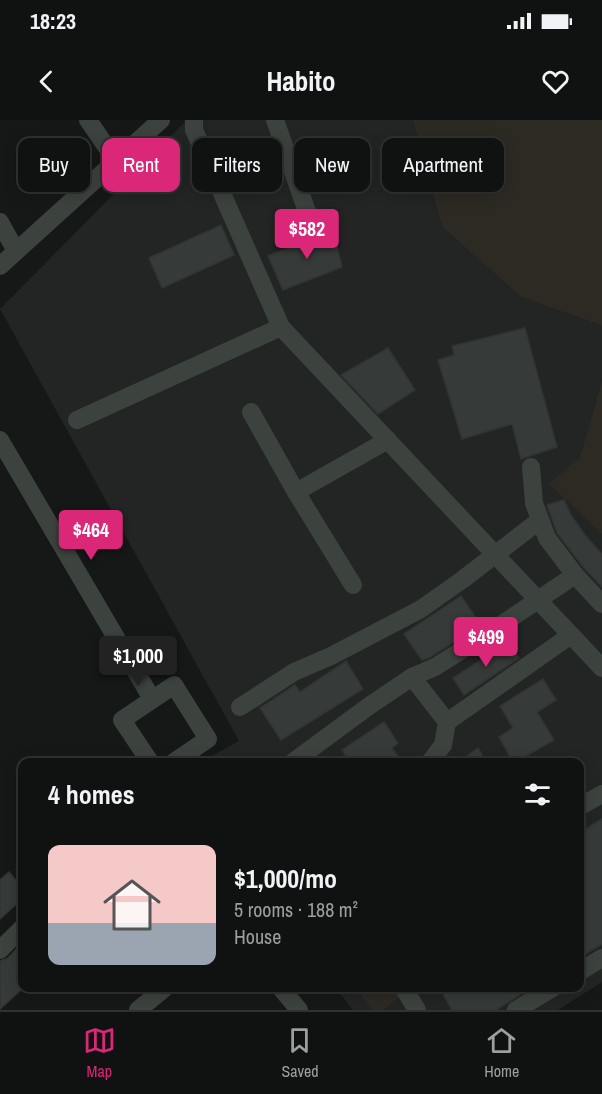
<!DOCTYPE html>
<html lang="en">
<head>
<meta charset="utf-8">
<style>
  body { margin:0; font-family:"Archivo Narrow",sans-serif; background:#1e201f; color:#f1f3f6; height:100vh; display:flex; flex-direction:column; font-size:22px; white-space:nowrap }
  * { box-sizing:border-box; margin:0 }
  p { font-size:20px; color:#9c9e9f }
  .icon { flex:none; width:33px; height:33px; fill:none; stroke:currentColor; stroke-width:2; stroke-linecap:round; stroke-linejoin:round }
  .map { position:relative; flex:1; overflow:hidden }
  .drawer { position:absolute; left:18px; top:638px; width:566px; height:234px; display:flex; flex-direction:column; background:#101211; border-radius:12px; box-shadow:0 3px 15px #0003,0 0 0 2px #303231 }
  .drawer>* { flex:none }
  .banner { position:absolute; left:18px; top:18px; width:567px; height:54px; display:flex; gap:12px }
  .price { position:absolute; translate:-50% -51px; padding:0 14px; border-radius:6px; background:#db2777; color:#fff; font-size:20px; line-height:39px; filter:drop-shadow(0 2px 3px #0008) }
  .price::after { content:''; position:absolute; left:50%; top:36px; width:18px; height:14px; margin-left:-9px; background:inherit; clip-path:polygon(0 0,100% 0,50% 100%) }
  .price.current { background:#222; color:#fff }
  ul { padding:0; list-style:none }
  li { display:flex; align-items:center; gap:18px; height:150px; padding:0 30px }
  li span { display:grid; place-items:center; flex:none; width:168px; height:120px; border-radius:12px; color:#555 }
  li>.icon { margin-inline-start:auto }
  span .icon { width:72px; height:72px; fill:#fffc; stroke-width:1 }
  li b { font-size:26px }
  h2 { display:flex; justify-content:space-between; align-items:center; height:72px; padding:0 30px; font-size:26px }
  .chip { padding:0 21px; border-radius:12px; background:#101211; box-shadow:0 3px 15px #0003,0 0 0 2px #303231; font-size:21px; line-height:54px }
  .chip.current { background:#db2777; color:#fff }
  .status { display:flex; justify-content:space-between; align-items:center; height:42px; padding:0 30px; background:#101211; direction:ltr }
  .status svg { height:16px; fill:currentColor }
  header { display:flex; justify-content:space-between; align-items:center; height:78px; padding:0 30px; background:#101211; font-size:27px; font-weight:700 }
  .menu { display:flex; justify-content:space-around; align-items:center; height:84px; border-top:2px solid #303231; background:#101211; font-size:16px; color:#9c9e9f }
  .menu a { display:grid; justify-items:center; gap:3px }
  .menu .current { color:#db2777 }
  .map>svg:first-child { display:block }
  .built { fill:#222524 }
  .green { fill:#2d2a24 }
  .building { fill:#363a38; stroke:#303432; stroke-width:1.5 }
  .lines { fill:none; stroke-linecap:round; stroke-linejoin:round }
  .minor { stroke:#3c423e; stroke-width:18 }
</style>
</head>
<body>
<div class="status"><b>18:23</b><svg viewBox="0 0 49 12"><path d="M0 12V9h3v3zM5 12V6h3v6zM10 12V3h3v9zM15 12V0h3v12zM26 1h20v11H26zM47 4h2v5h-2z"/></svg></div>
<header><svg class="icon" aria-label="back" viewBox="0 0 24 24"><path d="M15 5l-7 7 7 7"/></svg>Habito<svg class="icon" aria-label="heart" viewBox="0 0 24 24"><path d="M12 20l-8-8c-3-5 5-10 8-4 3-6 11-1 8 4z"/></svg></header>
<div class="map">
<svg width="602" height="890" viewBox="0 0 602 890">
  <rect width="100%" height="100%" fill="#161817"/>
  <!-- built -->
  <path class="built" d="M 187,0 L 413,0 L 442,107 L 521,177 L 602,206 L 602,260 L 580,337 L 550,364 L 602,414 L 602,862 L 558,890 L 353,890 L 335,867 L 579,867 L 579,642 L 201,642 L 239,621 L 0,189 Z"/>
  <!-- green -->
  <g class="green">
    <path d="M 413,0 L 602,0 L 602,206 L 521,177 L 442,107 Z"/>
    <path d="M 602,260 L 602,414 L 549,364 L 580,337 Z"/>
    <path d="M 355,867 L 395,867 L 402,875 L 382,890 L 373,890 Z"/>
  </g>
  <!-- building -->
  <g class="building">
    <path d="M 221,105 L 234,135 L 162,168 L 149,138 Z"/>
    <path d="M 333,109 L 342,147 L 283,170 L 268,136 Z"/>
    <path d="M 525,208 L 557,327 L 521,339 L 512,304 L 462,319 L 438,240 L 454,235 L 452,226 Z"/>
    <path d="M 388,228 L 415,270 L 378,294 L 341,255 Z"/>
    <path d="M 564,380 L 571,395 L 585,415 L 602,434 L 602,467 L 584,448 L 557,413 L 547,385 Z"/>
    <path d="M 461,476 L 481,505 L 430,537 L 422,540 L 404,514 Z"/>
    <path d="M 508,522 L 519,538 L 464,575 L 453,558 Z"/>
    <path d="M 346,541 L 363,569 L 281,620 L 260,588 L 295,565 L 300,572 Z"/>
    <path d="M 543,559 L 556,580 L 537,592 L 554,620 L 516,642 L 513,642 L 499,617 L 513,608 L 500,586 Z"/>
    <path d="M 384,602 L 398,623 L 392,628 L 402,642 L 350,642 L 342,630 Z"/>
    <path d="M 478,628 L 486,642 L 458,642 Z"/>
    <path d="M 602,699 L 602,824 L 579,838 L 579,713 Z"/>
    <path d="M 9,752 L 22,768 L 22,779 L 0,799 L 0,760 Z"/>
    <path d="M 22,823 L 22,869 L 0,889 L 0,841 L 8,838 Z"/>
    <path d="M 439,867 L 532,867 L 496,890 L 452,890 Z"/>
  </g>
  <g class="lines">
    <!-- minor -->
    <g class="minor">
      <path d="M 88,0 L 116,41"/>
      <path d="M 194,0 L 194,10 L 281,207 L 602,548"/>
      <path d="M 275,0 L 310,100"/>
      <path d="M 0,102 L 16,131"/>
      <path d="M 0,146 L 161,0"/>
      <path d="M 251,292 L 296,372 L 353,465"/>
      <path d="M 77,300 L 281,207"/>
      <path d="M 0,320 L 152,579"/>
      <path d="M 531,347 L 534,383 L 547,418 L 575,455 L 602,484"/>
      <path d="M 296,372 L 388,320"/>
      <path d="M 412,557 L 447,602"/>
      <path d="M 240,587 L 294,552 L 331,536 L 421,489 L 462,460 L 540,400"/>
      <path d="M 150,642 L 122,600 L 174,565 L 208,619 L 174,642"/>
      <path d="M 293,642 L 369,586 L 412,557 L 435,547 L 486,515 L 575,455"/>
      <path d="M 430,642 L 443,625 L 447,602 L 571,515"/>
      <path d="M 579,687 L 602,674"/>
      <path d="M 0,830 L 22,808"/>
      <path d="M 579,852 L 602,838"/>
      <path d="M 280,867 L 299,890"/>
      <path d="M 403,867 L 417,890"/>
      <path d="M 138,890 L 166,867"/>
      <path d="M 516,890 L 554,867"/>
    </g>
  </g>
</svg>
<b class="price" style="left:307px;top:140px">$582</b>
<b class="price" style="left:91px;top:441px">$464</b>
<b class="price" style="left:486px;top:548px">$499</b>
<b class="price current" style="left:138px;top:567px">$1,000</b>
<div class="banner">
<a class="chip">Buy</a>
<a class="chip current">Rent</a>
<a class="chip">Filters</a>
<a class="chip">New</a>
<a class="chip">Apartment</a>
</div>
<section class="drawer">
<h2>4 homes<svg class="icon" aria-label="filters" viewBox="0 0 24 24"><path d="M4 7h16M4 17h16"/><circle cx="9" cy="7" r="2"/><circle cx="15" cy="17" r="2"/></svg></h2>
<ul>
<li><span style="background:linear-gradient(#f6c9c9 65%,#9aa5b1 0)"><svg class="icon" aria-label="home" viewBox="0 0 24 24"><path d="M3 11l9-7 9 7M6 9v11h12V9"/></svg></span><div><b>$1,000/mo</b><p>5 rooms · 188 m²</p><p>House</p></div></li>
</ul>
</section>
</div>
<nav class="menu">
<a class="current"><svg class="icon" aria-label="map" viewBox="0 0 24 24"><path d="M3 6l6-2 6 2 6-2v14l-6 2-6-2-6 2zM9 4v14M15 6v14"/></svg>Map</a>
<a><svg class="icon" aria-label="saved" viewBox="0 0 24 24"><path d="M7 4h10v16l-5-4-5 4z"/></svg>Saved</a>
<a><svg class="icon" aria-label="home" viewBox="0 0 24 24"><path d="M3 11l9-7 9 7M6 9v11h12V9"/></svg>Home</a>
</nav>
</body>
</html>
